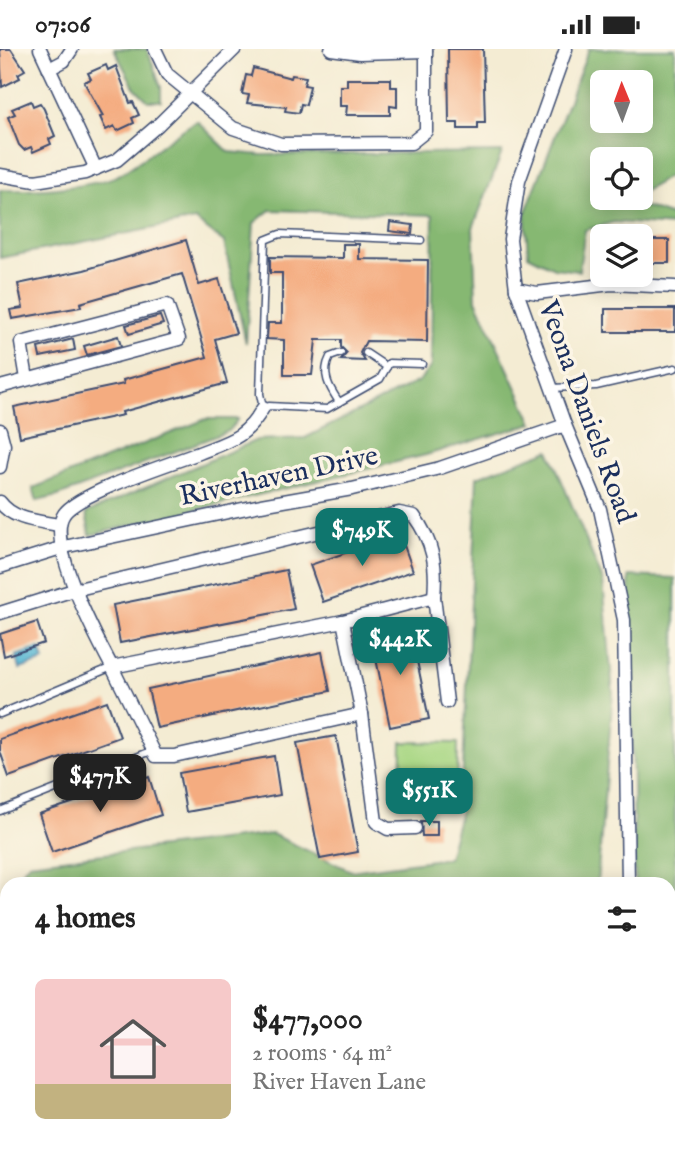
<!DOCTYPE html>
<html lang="en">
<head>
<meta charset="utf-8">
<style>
  body { margin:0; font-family:"IM FELL English",serif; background:#f2f2f2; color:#222; height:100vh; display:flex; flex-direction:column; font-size:26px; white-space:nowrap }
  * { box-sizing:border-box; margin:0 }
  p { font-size:23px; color:#767676 }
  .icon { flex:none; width:38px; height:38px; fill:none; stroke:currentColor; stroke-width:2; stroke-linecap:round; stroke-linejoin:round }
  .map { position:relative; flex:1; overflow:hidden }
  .details { position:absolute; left:0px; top:828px; width:676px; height:275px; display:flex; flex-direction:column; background:#fff; border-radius:21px 21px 0 0; box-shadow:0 4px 18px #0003 }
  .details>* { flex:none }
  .needle { width:46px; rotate:359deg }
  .tools { position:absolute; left:590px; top:21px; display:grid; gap:14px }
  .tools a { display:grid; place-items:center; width:63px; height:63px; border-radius:10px; background:#fff; box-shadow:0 4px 18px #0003; font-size:35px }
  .price { position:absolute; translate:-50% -60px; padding:0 16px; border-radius:14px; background:#0f766e; color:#fff; font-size:23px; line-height:46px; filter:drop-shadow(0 2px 4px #0008) }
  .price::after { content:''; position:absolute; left:50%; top:42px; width:21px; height:16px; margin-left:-10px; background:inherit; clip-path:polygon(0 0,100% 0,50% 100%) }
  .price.active { background:#222; color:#fff }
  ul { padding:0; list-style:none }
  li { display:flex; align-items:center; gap:21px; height:175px; padding:0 35px }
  li span { display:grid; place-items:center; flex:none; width:196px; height:140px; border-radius:10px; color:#555 }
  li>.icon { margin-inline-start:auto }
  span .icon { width:84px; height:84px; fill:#fffc; stroke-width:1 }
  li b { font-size:30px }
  h2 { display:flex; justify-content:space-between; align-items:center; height:84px; padding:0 35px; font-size:30px }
  .status { display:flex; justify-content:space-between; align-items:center; height:49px; padding:0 35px; background:#fff; direction:ltr }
  .status svg { height:19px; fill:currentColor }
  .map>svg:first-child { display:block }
  .green { fill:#a9d784; stroke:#628371; stroke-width:2 }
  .forest { fill:#86b872; stroke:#507468; stroke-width:2; fill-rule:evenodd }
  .water { fill:#54b6d3; stroke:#387298; stroke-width:2 }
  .building { fill:#f4ac80 }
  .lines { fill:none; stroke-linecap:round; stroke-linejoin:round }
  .lane-casing { stroke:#3c4b70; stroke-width:9 }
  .street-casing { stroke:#3c4b70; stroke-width:15 }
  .lane { stroke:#fff; stroke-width:6 }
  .street { stroke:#fff; stroke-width:12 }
  .labels { text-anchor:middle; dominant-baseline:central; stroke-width:7; stroke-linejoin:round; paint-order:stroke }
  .street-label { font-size:28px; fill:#1b2f5e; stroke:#fcf5e5 }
</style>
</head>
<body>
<div class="status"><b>07:06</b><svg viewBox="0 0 49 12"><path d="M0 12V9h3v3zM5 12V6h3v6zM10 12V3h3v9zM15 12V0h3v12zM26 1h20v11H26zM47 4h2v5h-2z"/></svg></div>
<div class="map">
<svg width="675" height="1101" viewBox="0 0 675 1101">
  <rect width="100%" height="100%" fill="#fcf5e5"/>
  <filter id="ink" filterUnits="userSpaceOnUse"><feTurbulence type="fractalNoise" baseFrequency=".0143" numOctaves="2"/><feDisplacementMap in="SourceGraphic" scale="14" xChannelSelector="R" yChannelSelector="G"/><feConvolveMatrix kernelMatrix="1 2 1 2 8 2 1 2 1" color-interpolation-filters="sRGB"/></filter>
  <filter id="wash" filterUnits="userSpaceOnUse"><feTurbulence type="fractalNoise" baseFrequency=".00686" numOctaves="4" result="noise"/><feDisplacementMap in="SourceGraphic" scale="28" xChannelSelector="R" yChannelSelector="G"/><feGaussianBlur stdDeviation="1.57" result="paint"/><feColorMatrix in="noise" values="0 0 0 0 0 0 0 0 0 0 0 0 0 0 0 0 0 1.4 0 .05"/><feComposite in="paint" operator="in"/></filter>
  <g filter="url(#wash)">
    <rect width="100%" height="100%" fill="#f4ecd3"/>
    <!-- green -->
    <path class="green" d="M 402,693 L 458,694 L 457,754 L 401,753 Z"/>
    <!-- forest -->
    <g class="forest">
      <path d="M 114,0 L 147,0 L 161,38 L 161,52 L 148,52 L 134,38 Z"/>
      <path d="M 589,0 L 675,0 L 675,124 L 641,144 L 640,110 L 602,110 L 602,149 L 640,149 L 641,145 L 643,157 L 675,168 L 675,177 L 614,173 L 585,181 L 579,222 L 554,219 L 528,206 L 525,165 ZM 602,33 L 640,33 L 640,72 L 602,72 Z"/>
      <path d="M 197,72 L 229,103 L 262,106 L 502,103 L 473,179 L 476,251 L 533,374 L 426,406 L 90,486 L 86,464 L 257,391 L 305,389 L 419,332 L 431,317 L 433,166 L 270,161 L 254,174 L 246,294 L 224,193 L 195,171 L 0,209 L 0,141 C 29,142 98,139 122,124 C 148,108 170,87 197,72 Z"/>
      <path d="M 206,370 L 238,370 L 229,382 L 58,447 L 37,452 L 33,439 Z"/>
      <path d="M 549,401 L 603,532 L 613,644 L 597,835 L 12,835 L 29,814 L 272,785 L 351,822 L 448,809 L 461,761 L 477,428 Z"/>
      <path d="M 629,527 L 675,529 L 675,972 L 668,969 L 668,835 L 635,835 Z"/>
      <path d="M 7,841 L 7,1096 L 49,1096 L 49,1101 L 0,1101 L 0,850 Z"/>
    </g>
    <!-- water -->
    <path class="water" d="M 40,599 L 44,612 L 20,620 L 16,607 Z"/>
    <g id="blocks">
      <!-- building -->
      <g class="building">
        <path d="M 0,0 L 11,0 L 25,21 L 18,25 L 20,29 L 2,38 Z"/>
        <path d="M 448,0 L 483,0 L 485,74 L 478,74 L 478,80 L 458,80 L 458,74 L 449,74 Z"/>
        <path d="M 106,16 L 108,21 L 116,17 L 130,54 L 133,53 L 139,66 L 132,69 L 134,74 L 117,82 L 114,77 L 106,81 L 100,68 L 103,67 L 84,33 L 91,30 L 88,24 Z"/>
        <path d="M 253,19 L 291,29 L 292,26 L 306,28 L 304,36 L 310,37 L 306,56 L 301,55 L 299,64 L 285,62 L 286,58 L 247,54 L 249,46 L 242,45 L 246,26 L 251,27 Z"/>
        <path d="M 347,30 L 391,30 L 391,38 L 397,38 L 397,58 L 390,57 L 390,66 L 346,66 L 347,57 L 340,57 L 340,37 L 347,37 Z"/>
        <path d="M 31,52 L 33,57 L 40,54 L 44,60 L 55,87 L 49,90 L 51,95 L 33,103 L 31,98 L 24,101 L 19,96 L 8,68 L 15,65 L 12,60 Z"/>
        <path d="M 390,173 L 413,176 L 412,185 L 389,182 Z"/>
        <path d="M 186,191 L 199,236 L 219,230 L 236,284 L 215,290 L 227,334 L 122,363 L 123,366 L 20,388 L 14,358 L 124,335 L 123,331 L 207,308 L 182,225 L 80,254 L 81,258 L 12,270 L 10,261 L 23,259 L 18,235 L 84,221 Z"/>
        <rect x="640" y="191" width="29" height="23"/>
        <path d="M 343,195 L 359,195 L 359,210 L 428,211 L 427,293 L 366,292 L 360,304 L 365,312 L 341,311 L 347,304 L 341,298 L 341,291 L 316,291 L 312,326 L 284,326 L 284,291 L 267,290 L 268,274 L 282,274 L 282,224 L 270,224 L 270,208 L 343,209 Z"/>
        <rect x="605" y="260" width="70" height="23"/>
        <path d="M 160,267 L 163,275 L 129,285 L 126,276 Z"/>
        <path d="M 118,287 L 121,297 L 87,306 L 84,297 Z"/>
        <path d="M 73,290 L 75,301 L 40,308 L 38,299 Z"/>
        <path d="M 400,485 L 413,522 L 323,553 L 310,516 Z"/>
        <path d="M 286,521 L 294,560 L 120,594 L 113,556 Z"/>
        <path d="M 37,573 L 44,594 L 4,607 L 0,585 Z"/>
        <path d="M 410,578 L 429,670 L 390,678 L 371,585 Z"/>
        <path d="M 322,603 L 330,642 L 157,679 L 148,640 Z"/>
        <path d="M 107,652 L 120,688 L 9,728 L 0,702 L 0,690 Z"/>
        <path d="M 336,687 L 358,803 L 320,810 L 297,694 Z"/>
        <path d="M 274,707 L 280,746 L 186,763 L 179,724 Z"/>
        <path d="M 149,728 L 161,766 L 52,803 L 39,765 Z"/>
        <path d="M 421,772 L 437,772 L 437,787 L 422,787 Z"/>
      </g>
    </g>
  </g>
  <g filter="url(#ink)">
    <use href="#blocks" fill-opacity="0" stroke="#3c4b70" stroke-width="2"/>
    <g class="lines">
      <defs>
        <g id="lane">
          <path d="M 421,191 L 280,185 L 265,191 L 260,345 L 263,359 L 269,357 L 327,360 L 380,330 L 389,314 L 422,315"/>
          <path d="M 366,304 L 387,318"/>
          <path d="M 551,339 L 596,337 L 675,319"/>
          <path d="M 339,353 C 329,338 321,325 330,308 L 341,304"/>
          <path d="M 0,665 L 112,618"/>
          <path d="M 0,762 L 154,701"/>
          <path d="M 668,983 L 675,987"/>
          <path d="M 668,1055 L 675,1055"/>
          <path d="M 405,1101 L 406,1096"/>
          <path d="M 485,1101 L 486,1096"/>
          <path d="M 563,1101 L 564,1096"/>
        </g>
        <g id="street">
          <path d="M 40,0 L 96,120"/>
          <path d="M 155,0 L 167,25 L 233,79 L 281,95 L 411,94 L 426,82 L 426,0"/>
          <path d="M 331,0 L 360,4 L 426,2"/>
          <path d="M 566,0 L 519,132 L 510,190 L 516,240 L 565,376 L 600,460 L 624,571 L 628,835"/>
          <path d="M 49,20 L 64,12 L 72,0"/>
          <path d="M 0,126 L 35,132 L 85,124 L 117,111 L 158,76 L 235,0"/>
          <path d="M 516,240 L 537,244 L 611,235 L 675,238"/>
          <path d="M 0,338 L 179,290 L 167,256 L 21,294 L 27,330"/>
          <path d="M 0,381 L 4,396 L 0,418"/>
          <path d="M 0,453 C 13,471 38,472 58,476"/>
          <path d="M 0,518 L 64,498 L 261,456 L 352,440 L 440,419 L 565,376"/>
          <path d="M 0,564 L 74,541 L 399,464 L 414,467 C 433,493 437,516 434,548"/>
          <path d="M 343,572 L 362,665 L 376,773 L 388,780 L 415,779"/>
          <path d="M 112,618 C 97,590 45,492 64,465 C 78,444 172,414 199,404 C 230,392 246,389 263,359"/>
          <path d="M 362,665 L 174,707 L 156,707 L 112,618 L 343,572 L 434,548 L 447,653"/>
        </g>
      </defs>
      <!-- lane casing -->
      <use href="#lane" class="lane-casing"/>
      <!-- street casing -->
      <use href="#street" class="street-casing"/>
      <!-- lane -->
      <use href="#lane" class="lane"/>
      <!-- street -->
      <use href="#street" class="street"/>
    </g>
  </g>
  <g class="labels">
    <!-- street labels -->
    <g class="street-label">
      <text transform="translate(586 363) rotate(70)">Veona Daniels Road</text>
      <text transform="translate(279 428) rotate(-12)">Riverhaven Drive</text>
    </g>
  </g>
</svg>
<div class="tools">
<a><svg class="needle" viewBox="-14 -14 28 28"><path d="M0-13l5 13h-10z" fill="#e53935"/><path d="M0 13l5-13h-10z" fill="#767676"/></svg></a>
<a><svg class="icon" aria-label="locate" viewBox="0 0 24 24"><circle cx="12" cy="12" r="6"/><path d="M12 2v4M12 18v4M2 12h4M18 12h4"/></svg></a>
<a><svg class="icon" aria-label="layers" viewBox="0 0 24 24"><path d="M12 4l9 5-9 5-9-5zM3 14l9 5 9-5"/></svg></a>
</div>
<b class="price" style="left:362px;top:519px">$749K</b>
<b class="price" style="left:400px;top:628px">$442K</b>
<b class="price active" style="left:100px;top:765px">$477K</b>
<b class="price" style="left:429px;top:779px">$551K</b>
<section class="details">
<h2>4 homes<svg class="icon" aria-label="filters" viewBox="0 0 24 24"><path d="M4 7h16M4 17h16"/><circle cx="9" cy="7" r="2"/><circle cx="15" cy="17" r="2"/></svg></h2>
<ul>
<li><span style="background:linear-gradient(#f6c9c9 75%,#c2b280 0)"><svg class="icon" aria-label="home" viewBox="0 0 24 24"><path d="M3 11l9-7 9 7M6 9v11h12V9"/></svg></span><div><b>$477,000</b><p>2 rooms · 64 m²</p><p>River Haven Lane</p></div></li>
</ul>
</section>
</div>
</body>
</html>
